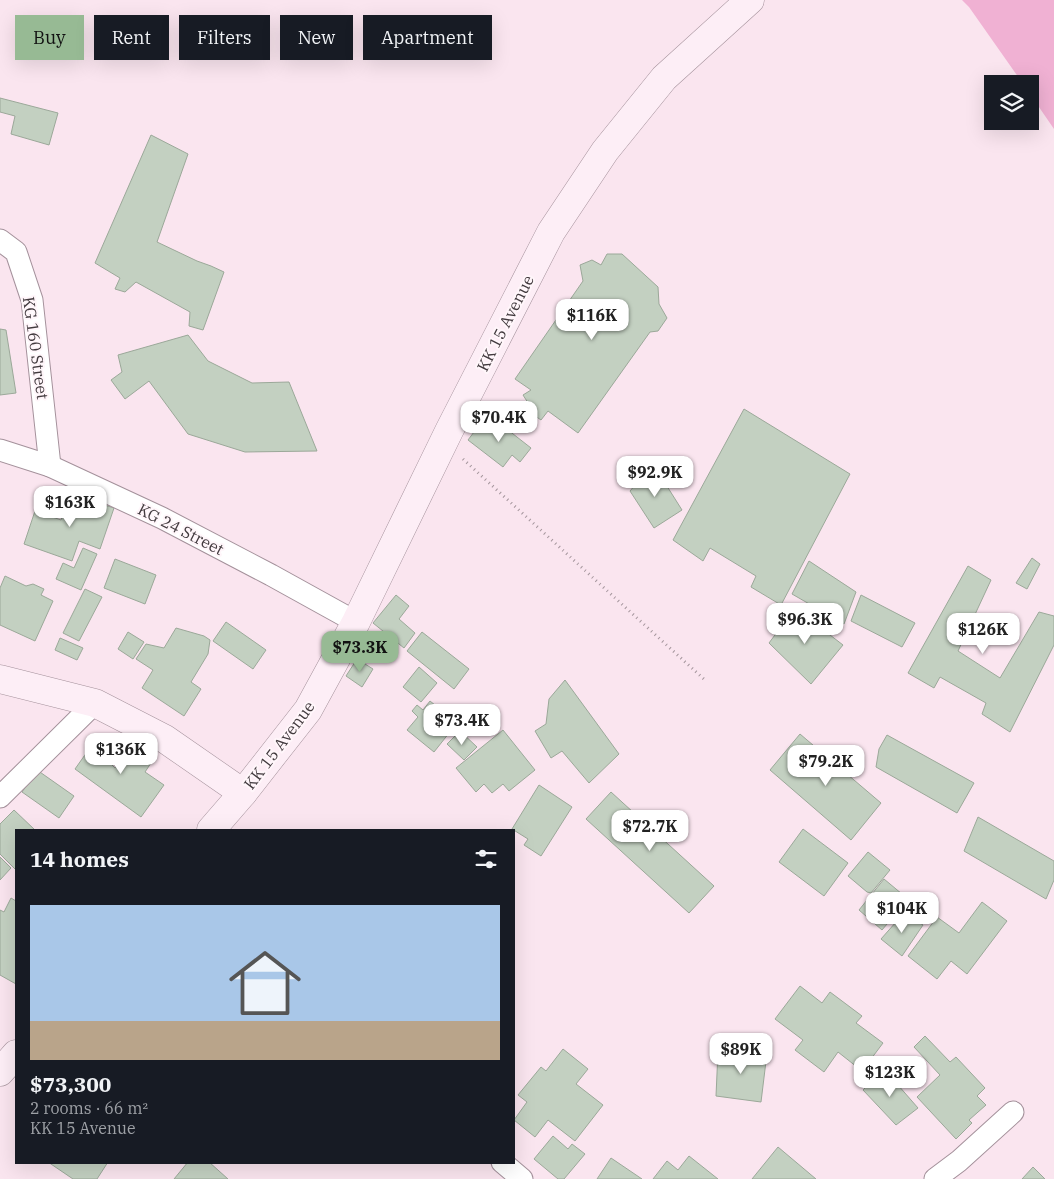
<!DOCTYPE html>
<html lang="en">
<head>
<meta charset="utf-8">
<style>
  body { margin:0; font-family:"IBM Plex Serif",serif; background:#242831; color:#f1f3f6; height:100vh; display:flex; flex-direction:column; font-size:19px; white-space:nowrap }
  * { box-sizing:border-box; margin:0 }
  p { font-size:16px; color:#9ea1a6 }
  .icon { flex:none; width:28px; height:28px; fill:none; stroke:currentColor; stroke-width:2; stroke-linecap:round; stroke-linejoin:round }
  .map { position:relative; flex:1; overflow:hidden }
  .panel { position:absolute; left:15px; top:829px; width:500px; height:335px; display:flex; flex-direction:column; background:#171b24; border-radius:0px; box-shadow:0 5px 20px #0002 }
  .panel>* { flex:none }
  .guide { position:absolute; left:15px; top:15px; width:500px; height:45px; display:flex; gap:10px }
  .tools { position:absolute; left:984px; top:75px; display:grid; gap:10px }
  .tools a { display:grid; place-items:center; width:55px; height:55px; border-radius:0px; background:#171b24; box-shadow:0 5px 20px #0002; font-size:25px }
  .price { position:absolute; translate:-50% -42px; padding:0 11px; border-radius:10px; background:#fff; color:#222; font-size:16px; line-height:32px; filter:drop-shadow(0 1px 2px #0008) }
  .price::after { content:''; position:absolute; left:50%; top:30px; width:15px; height:11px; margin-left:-8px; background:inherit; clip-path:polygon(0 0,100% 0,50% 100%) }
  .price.on { background:#97ba94; color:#111 }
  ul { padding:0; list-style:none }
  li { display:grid; align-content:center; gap:10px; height:265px; padding:0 15px }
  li+li { border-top:1px solid #363941 }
  li span { display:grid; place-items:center; height:155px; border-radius:0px; color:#555 }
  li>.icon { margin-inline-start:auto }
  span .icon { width:90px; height:90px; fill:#fffc; stroke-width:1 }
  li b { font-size:21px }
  h2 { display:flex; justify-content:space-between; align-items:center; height:60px; padding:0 15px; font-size:21px }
  .chip { padding:0 18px; border-radius:0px; background:#171b24; box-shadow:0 5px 20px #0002; font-size:18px; line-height:45px }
  .chip.on { background:#97ba94; color:#111 }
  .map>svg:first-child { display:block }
  .green { fill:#f0b1d3 }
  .building { fill:#c3d0c1; stroke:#9ba899 }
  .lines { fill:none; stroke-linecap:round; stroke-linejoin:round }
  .street-casing { stroke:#a4919b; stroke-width:23 }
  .secondary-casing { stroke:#a4919b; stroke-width:29 }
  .path { stroke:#a5969d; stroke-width:3; stroke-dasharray:1 4; stroke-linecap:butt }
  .street { stroke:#fff; stroke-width:21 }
  .secondary { stroke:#fdeef6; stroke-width:28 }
  .labels { text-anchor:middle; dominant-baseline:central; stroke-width:4; stroke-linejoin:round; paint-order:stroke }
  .street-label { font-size:16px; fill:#423a3e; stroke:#fff6fa }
</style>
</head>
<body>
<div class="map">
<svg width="1054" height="1179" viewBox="0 0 1054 1179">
  <rect width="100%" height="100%" fill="#fae5ef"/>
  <!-- green -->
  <path class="green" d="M 962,0 L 1054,0 L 1054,129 L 1030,94 L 1030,84 L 1023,84 L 969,7 Z"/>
  <!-- building -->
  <g class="building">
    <path d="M 0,98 L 58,113 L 49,145 L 11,134 L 15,116 L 0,112 Z"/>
    <path d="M 151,135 L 188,154 L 157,242 L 197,261 L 211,266 L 224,272 L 203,330 L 189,326 L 190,312 L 136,282 L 125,292 L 115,289 L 120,278 L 95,263 Z"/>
    <path d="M 607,254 L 622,254 L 658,287 L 659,304 L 667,318 L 658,331 L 650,332 L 578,433 L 548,411 L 541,420 L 525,409 L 530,406 L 523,395 L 531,390 L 515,379 L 583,281 L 580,265 L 592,260 L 601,265 Z"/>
    <path d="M 0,329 L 6,330 L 16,393 L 0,395 Z"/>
    <path d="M 188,335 L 208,361 L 252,383 L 289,382 L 317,451 L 245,452 L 188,434 L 149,381 L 125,399 L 111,380 L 122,372 L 118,355 Z"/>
    <path d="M 744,409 L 850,474 L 781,605 L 751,587 L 756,576 L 710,548 L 703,561 L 673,540 Z"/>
    <path d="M 494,419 L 531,448 L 520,462 L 512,455 L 503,467 L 468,440 L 480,424 L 487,429 Z"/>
    <path d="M 653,464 L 682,510 L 654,528 L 630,491 Z"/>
    <path d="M 69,494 L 114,508 L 100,549 L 79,541 L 72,561 L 24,544 L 35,511 L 61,520 Z"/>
    <path d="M 83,548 L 97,554 L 81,590 L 56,579 L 63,563 L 74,568 Z"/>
    <path d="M 1032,558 L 1040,564 L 1027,589 L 1016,583 Z"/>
    <path d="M 115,559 L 156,575 L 145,604 L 104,588 Z"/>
    <path d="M 809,561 L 856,592 L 844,624 L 792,594 Z"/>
    <path d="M 968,566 L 991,580 L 958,651 L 1000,678 L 1039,612 L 1054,616 L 1054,645 L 1010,732 L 982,714 L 986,703 L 940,677 L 934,688 L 908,673 Z"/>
    <path d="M 5,576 L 26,586 L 33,584 L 44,589 L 41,595 L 53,601 L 35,641 L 0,625 L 0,588 Z"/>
    <path d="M 85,589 L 102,597 L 79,641 L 63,633 Z"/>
    <path d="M 396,595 L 409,606 L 399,619 L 415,633 L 404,648 L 373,623 Z"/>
    <path d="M 861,595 L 915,623 L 902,647 L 851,621 Z"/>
    <path d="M 795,608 L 843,645 L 811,684 L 769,643 Z"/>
    <path d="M 226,622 L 266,650 L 253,669 L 213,641 Z"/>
    <path d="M 176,628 L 204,636 L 210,640 L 208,654 L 191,682 L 201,689 L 184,716 L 142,688 L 153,670 L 136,659 L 146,644 L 164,648 Z"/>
    <path d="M 128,632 L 144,642 L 133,659 L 118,649 Z"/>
    <path d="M 422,632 L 469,669 L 454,689 L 407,651 Z"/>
    <path d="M 60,638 L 83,648 L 77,660 L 55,650 Z"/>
    <path d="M 357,659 L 373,669 L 362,687 L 346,676 Z"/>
    <path d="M 419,667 L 437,683 L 421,702 L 403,687 Z"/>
    <path d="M 565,680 L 619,754 L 589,783 L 562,751 L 551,758 L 535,731 L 546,724 L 549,699 Z"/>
    <path d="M 430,701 L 457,723 L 434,752 L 407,730 L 418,717 L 412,711 L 417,705 L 423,710 Z"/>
    <path d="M 503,730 L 535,770 L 509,791 L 503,784 L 492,793 L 484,784 L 476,792 L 456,768 Z"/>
    <path d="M 460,731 L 477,747 L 464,760 L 447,744 Z"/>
    <path d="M 800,734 L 881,803 L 851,840 L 770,770 Z"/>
    <path d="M 99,735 L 120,750 L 110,763 L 115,768 L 130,747 L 151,763 L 145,772 L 164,785 L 141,817 L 75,769 Z"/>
    <path d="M 887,735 L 974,783 L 957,813 L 876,767 L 879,749 Z"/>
    <path d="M 37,770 L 74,796 L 59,818 L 22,792 Z"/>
    <path d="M 539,785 L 572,807 L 541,856 L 524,845 L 528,839 L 512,829 Z"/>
    <path d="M 611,792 L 714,886 L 689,913 L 586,819 Z"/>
    <path d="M 14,810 L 35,830 L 16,830 L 16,870 L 0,854 L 0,824 Z"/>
    <path d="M 978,817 L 1054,861 L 1054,880 L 1046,899 L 964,851 Z"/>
    <path d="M 803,829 L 848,863 L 824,896 L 779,862 Z"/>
    <path d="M 868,852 L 890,870 L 871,893 L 867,892 L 848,876 Z"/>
    <path d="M 0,857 L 11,868 L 0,880 Z"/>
    <path d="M 884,879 L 908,899 L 882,930 L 859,910 Z"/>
    <path d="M 11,898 L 16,901 L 16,984 L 0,975 L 0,910 L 4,912 Z"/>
    <path d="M 982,902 L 1007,921 L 967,974 L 951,961 L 937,979 L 908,956 L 937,917 L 959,933 Z"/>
    <path d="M 904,913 L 923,925 L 902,956 L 881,939 Z"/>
    <path d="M 800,986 L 822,1003 L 830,992 L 862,1016 L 856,1023 L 883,1043 L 862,1071 L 838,1052 L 824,1072 L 795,1050 L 803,1040 L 775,1019 Z"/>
    <path d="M 925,1036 L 950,1062 L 956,1057 L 985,1088 L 977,1096 L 986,1105 L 969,1120 L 972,1123 L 956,1139 L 917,1097 L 940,1075 L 914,1047 Z"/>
    <path d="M 563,1049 L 588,1069 L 576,1084 L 603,1105 L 575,1141 L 548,1120 L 535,1137 L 514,1120 L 527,1102 L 518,1095 L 541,1067 L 546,1071 Z"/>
    <path d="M 718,1051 L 767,1053 L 761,1102 L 716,1096 Z"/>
    <path d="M 884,1069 L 918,1108 L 896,1125 L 863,1090 Z"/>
    <path d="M 553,1136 L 568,1149 L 572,1144 L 585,1154 L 564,1179 L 558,1179 L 534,1159 Z"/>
    <path d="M 778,1147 L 816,1179 L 752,1179 Z"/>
    <path d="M 689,1156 L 718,1179 L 653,1179 L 667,1161 L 678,1170 Z"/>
    <path d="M 611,1158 L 642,1179 L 597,1179 Z"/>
    <path d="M 48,1162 L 108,1162 L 97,1179 L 73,1179 Z"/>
    <path d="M 188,1162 L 209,1162 L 228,1179 L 174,1179 Z"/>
    <path d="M 1033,1167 L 1045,1179 L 1022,1179 Z"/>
  </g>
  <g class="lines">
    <defs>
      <g id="street">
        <path d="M 0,240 L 16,252 L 32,300 L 50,466"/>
        <path d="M 0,450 L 50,466 L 162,518 L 271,575 L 356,622"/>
        <path d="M 0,797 L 95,703"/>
        <path d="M 502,1162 L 522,1179"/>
        <path d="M 935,1179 L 959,1161 L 1013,1112"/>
      </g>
      <g id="secondary">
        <path d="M 0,679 L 95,703 L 165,739 L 243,793"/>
        <path d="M 211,830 L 243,793 L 308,710 L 356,622 L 449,431 L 551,232 L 605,151 L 664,78 L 750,0"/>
        <path d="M 0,1072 L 16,1054"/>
      </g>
    </defs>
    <!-- street casing -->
    <use href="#street" class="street-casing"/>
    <!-- secondary casing -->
    <use href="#secondary" class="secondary-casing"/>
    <!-- path -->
    <path class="path" d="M 463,459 L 706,681"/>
    <!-- street -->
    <use href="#street" class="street"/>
    <!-- secondary -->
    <use href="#secondary" class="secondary"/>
  </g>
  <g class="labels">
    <!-- street labels -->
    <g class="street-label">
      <text transform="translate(505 323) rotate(-63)">KK 15 Avenue</text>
      <text transform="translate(36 348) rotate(82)">KG 160 Street</text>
      <text transform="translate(181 529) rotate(27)">KG 24 Street</text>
      <text transform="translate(279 745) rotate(-53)">KK 15 Avenue</text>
    </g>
  </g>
</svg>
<div class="tools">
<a><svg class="icon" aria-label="layers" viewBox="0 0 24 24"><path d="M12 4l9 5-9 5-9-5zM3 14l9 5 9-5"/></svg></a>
</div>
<b class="price" style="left:592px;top:341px">$116K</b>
<b class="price" style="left:499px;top:443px">$70.4K</b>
<b class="price" style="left:655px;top:498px">$92.9K</b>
<b class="price" style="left:70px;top:528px">$163K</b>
<b class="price" style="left:805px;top:645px">$96.3K</b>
<b class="price" style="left:983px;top:655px">$126K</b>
<b class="price on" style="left:360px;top:673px">$73.3K</b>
<b class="price" style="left:462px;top:746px">$73.4K</b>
<b class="price" style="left:121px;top:775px">$136K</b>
<b class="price" style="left:826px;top:787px">$79.2K</b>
<b class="price" style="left:650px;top:852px">$72.7K</b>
<b class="price" style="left:902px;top:934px">$104K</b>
<b class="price" style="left:741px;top:1075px">$89K</b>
<b class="price" style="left:890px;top:1098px">$123K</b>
<div class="guide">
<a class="chip on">Buy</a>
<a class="chip">Rent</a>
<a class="chip">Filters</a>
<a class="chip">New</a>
<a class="chip">Apartment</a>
</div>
<section class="panel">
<h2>14 homes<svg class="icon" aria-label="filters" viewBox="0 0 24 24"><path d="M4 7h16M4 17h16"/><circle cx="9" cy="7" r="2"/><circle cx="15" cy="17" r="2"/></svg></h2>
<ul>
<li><span style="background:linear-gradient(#a9c7e8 75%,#b9a48a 0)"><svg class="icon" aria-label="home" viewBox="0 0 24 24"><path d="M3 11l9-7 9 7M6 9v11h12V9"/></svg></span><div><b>$73,300</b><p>2 rooms · 66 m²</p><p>KK 15 Avenue</p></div></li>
</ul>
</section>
</div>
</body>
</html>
